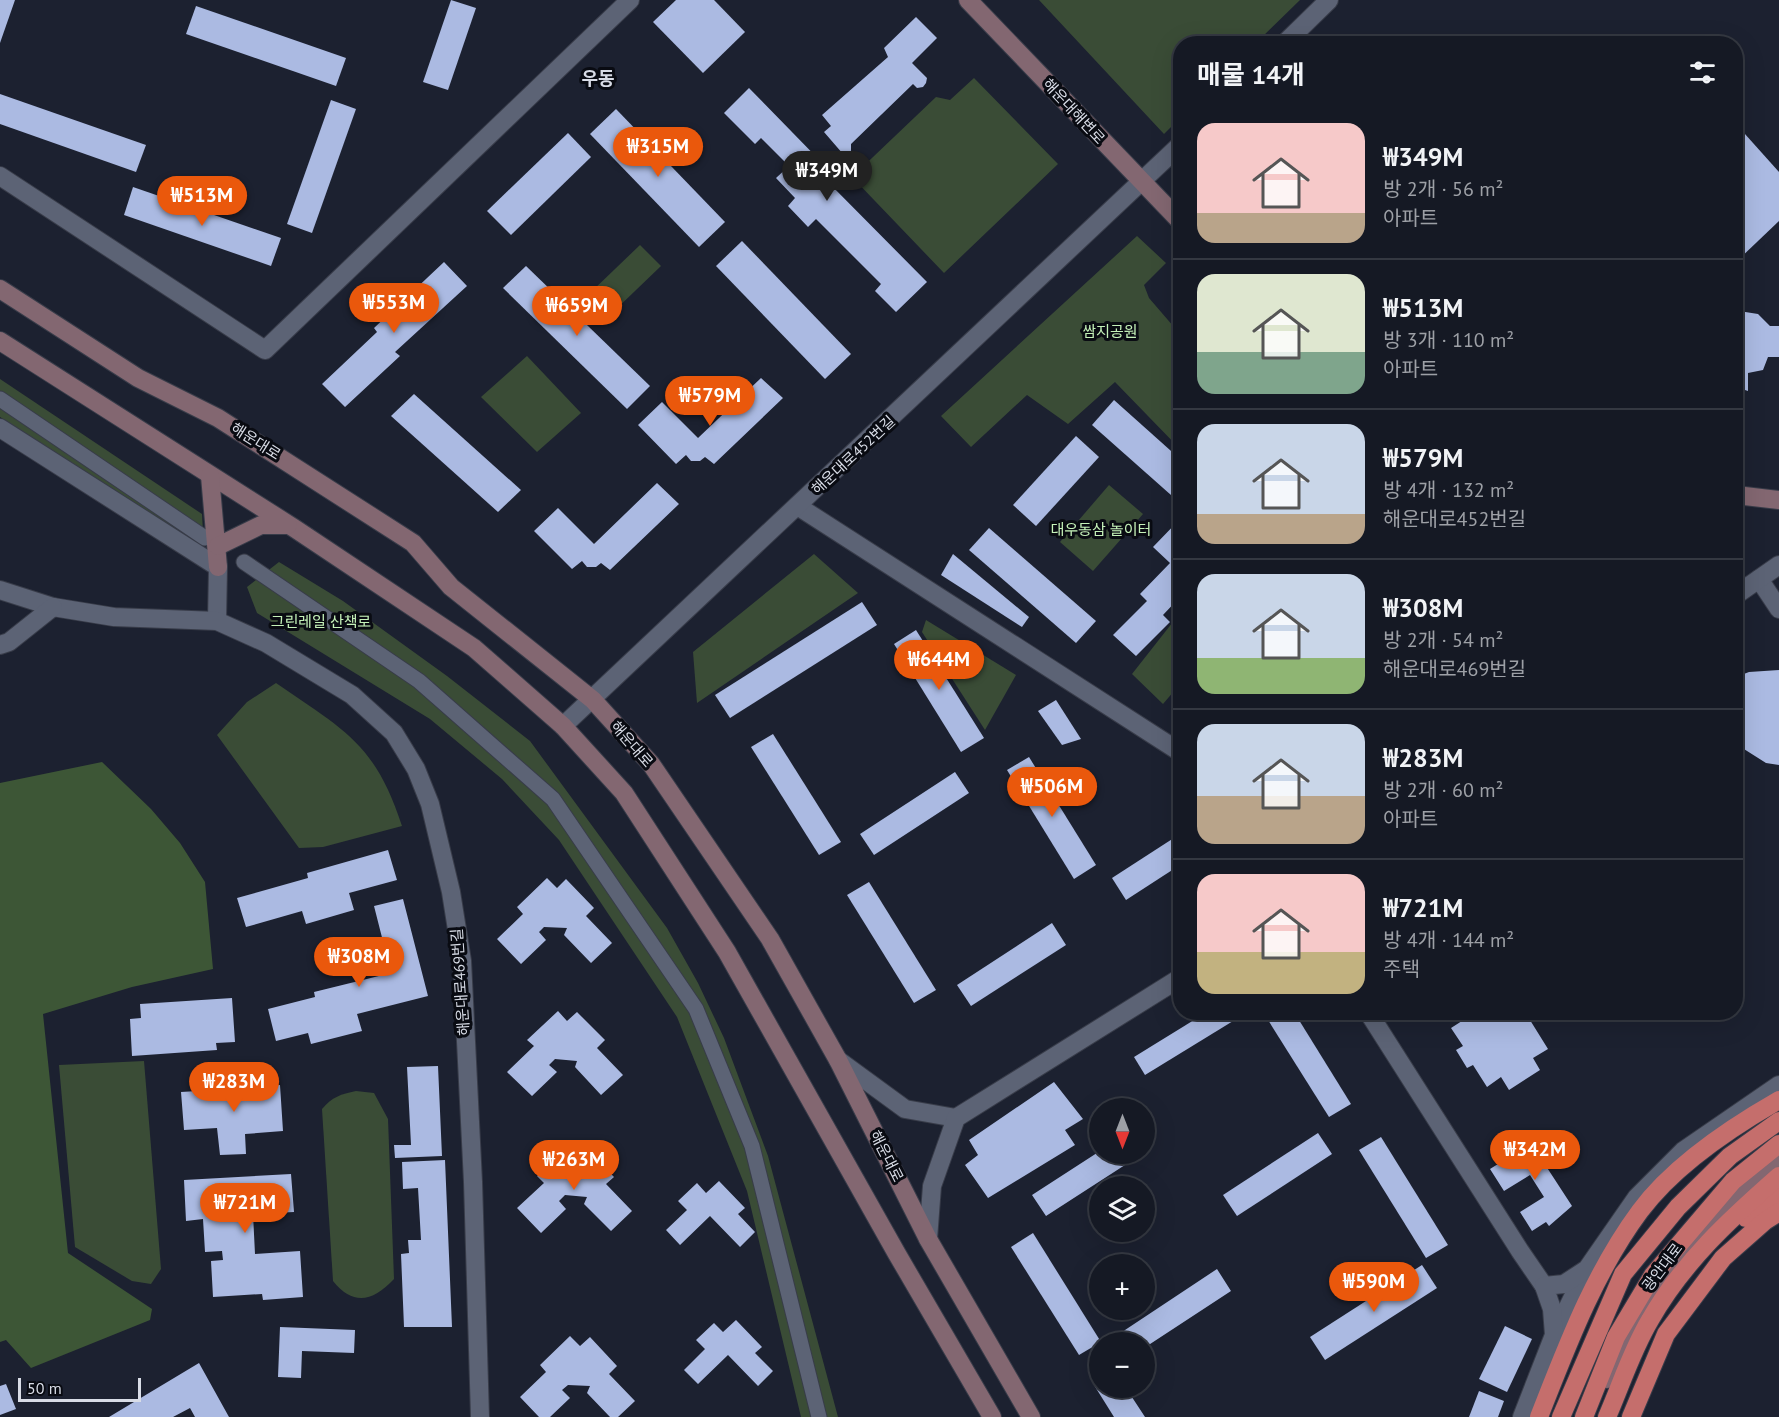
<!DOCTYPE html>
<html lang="ko">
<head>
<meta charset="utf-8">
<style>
  body { margin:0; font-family:"PT Sans","Noto Sans KR",sans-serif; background:#222631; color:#f1f3f6; height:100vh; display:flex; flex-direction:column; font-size:22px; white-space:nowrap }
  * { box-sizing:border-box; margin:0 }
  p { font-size:20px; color:#9da0a6 }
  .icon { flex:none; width:33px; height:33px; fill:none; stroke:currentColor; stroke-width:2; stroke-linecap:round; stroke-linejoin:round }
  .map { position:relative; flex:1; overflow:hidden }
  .panel { position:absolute; left:1173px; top:36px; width:570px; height:984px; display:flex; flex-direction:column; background:#151924; border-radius:24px; box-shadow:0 6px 24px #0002,0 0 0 2px #343841 }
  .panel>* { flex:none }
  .needle { width:39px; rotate:180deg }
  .buttons { position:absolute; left:1089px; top:1098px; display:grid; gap:12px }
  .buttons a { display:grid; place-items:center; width:66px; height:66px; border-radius:50%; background:#151924; box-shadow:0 6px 24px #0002,0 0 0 2px #343841; font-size:30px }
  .scale { position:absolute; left:18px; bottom:15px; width:123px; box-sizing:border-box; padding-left:6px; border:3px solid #d8dce6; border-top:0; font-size:16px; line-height:21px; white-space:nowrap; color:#d8dce6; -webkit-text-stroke:4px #090b12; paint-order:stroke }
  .price { position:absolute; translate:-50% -51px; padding:0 14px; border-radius:21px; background:#ea580c; color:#fff; font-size:20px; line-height:39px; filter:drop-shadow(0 2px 3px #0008) }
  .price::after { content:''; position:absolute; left:50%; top:36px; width:18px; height:14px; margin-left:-9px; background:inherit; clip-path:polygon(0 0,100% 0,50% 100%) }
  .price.on { background:#222; color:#fff }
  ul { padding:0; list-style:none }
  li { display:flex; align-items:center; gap:18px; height:150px; padding:0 24px }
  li+li { border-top:2px solid #343841 }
  li span { display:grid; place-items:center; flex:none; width:168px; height:120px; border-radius:18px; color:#555 }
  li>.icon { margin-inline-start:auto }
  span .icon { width:72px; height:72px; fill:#fffc; stroke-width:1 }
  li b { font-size:26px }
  h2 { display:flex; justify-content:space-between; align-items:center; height:72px; padding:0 24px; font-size:26px }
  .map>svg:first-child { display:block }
  .green { fill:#3a4c36 }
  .forest { fill:#3d5636 }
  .building { fill:#abbae2 }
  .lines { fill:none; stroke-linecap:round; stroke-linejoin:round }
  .pedestrian-casing { stroke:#383c49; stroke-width:17 }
  .minor-casing { stroke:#383c49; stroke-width:20 }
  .tertiary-casing { stroke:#383c49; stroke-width:20 }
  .secondary-casing { stroke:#383c49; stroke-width:20 }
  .trunk-casing { stroke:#383c49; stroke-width:20 }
  .pedestrian { stroke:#5c6375; stroke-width:15 }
  .minor { stroke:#5c6375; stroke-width:18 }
  .tertiary { stroke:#5c6375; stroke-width:18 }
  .secondary { stroke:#836771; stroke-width:18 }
  .trunk { stroke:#c56e6c; stroke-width:18 }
  .labels { text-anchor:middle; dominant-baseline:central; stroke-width:6; stroke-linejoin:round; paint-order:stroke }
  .street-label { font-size:15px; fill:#d8dce6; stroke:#090b12 }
  .park-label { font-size:15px; fill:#c5f2b9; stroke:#090b12 }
  .quarter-label { font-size:18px; font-weight:bold; fill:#d8dce6; stroke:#090b12 }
</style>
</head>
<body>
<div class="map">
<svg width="1779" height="1417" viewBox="0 0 1779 1417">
  <rect width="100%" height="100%" fill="#1c2130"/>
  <!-- green -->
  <g class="green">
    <path d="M 1039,0 L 1300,0 L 1256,43 L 1180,44 L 1180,118 L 1164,134 Z"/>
    <path d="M 974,78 L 1058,164 L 944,273 L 852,177 L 936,97 L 950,100 Z"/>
    <path d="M 1137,236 L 1166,263 L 1144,285 L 1149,298 L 1180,334 L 1180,449 L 1115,382 L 1068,424 L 1027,395 L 971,447 L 941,416 Z"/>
    <path d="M 640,245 L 661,266 L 610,315 L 590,293 Z"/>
    <path d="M 527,356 L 581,413 L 537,452 L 481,397 Z"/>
    <path d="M 0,379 L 202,514 L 203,532 L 192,540 L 0,417 Z"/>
    <path d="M 1109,485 L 1143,514 L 1093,571 L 1060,542 Z"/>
    <path d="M 814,554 L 858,593 L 697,703 L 693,652 Z"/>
    <path d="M 279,562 L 343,601 L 447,676 L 530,741 L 667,928 L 698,983 L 724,1038 L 768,1156 L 838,1417 L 801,1417 L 747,1191 L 677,1017 L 559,840 L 502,779 L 430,719 L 257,613 L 247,587 Z"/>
    <path d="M 1180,613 L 1180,684 L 1163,704 L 1132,674 Z"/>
    <path d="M 926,620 L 1016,675 L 985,730 L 922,632 Z"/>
    <path d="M 276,683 C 344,730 375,743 402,826 L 323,847 L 299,848 L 217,735 L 247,702 Z"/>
    <path d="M 144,1061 L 161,1269 L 151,1284 L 132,1281 L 75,1247 L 59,1065 Z"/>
    <path d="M 356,1091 L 374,1093 L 388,1119 L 394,1279 C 373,1301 354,1307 333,1281 L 322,1109 C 332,1097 341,1094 356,1091 Z"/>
  </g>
  <!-- forest -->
  <path class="forest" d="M 102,762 L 151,809 L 180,843 L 205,882 L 213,969 L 132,987 L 43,1014 L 68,1253 L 152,1309 L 150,1320 L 31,1368 L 6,1340 L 0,1342 L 0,783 Z"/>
  <!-- building -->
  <g class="building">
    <path d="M 0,0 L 15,0 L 0,43 Z"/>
    <path d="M 451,0 L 476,8 L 448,90 L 423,82 Z"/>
    <path d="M 676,0 L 714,0 L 745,32 L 703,73 L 653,22 Z"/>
    <path d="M 196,6 L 346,58 L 336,86 L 186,34 Z"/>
    <path d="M 916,17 L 937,38 L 912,63 L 927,78 L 926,83 L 923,87 L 917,88 L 913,84 L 851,144 L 851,153 L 847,156 L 843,154 L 824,132 L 831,126 L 822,115 L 888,57 L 884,48 Z"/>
    <path d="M 749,88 L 831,172 L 824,178 L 927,282 L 896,312 L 875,291 L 881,284 L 816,219 L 808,227 L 788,206 L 795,198 L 776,178 L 789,166 L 761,138 L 755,144 L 724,113 Z"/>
    <path d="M 0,94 L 146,145 L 136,172 L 0,124 Z"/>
    <path d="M 331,100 L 356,109 L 312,233 L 287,224 Z"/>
    <path d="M 616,109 L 725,222 L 699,247 L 590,134 Z"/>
    <path d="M 1736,124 L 1779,172 L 1779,221 L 1736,262 Z"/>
    <path d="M 568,133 L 591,157 L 511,235 L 487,211 Z"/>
    <path d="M 133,187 L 281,238 L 271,266 L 124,215 Z"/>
    <path d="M 742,241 L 851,354 L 825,379 L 716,266 Z"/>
    <path d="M 444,262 L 467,286 L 395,352 L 400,356 L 345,407 L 322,384 L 377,332 L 374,328 Z"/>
    <path d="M 526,266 L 650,386 L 627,409 L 503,288 Z"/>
    <path d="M 1739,311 L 1758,314 L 1770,326 L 1779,326 L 1779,357 L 1768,357 L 1763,370 L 1748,373 L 1748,391 L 1736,387 L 1736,312 Z"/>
    <path d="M 761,378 L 783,398 L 714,464 L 705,457 L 700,461 L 691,461 L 686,455 L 676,464 L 638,425 L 662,402 L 698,438 Z"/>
    <path d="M 414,394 L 521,490 L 498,512 L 391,416 Z"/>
    <path d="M 1114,400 L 1180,459 L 1180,503 L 1092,425 Z"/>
    <path d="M 1076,436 L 1099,457 L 1036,526 L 1013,505 Z"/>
    <path d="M 657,483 L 679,504 L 610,570 L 601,563 L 596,567 L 587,567 L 582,561 L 572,569 L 534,531 L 558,508 L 594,544 Z"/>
    <path d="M 1180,519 L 1180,597 L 1163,615 L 1170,622 L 1136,656 L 1113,635 L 1147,601 L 1140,594 L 1170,563 L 1153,547 Z"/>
    <path d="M 989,528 L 1096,621 L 1076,643 L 969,550 Z"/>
    <path d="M 953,554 L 1029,617 L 1022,627 L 941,575 Z"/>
    <path d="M 862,602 L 877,625 L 730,718 L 715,695 Z"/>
    <path d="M 916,630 L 984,738 L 961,752 L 894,644 Z"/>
    <path d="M 1779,670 L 1779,765 L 1766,763 L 1736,744 L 1741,717 L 1736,711 L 1736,677 L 1749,672 Z"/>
    <path d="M 1056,700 L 1081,739 L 1062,745 L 1038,711 Z"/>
    <path d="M 773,734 L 841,842 L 819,855 L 751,747 Z"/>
    <path d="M 1029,757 L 1096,865 L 1074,879 L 1007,770 Z"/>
    <path d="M 955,772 L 969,793 L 874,855 L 860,834 Z"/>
    <path d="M 1180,834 L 1180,865 L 1126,900 L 1112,878 Z"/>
    <path d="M 388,850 L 397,880 L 349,893 L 354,910 L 306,924 L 302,911 L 246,927 L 237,898 L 308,878 L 307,873 Z"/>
    <path d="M 547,878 L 557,888 L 566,879 L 594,908 L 586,916 L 612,943 L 591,963 L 564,935 L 567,928 L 544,927 L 539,932 L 546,940 L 521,964 L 497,939 L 523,914 L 517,907 Z"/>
    <path d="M 869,882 L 936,990 L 914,1003 L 847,895 Z"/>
    <path d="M 403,899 L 428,996 L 357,1014 L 362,1031 L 311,1044 L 308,1033 L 276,1041 L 268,1009 L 315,997 L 314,992 L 391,973 L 374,906 Z"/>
    <path d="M 1052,923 L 1066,945 L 971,1006 L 957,985 Z"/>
    <path d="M 232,998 L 235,1042 L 216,1043 L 217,1050 L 132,1056 L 130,1019 L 141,1018 L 140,1004 Z"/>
    <path d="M 558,1011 L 567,1021 L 577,1012 L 605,1040 L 597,1048 L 623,1075 L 601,1095 L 575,1067 L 577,1061 L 555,1059 L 549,1065 L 557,1072 L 532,1096 L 507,1072 L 534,1046 L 527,1040 Z"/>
    <path d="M 1207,1012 L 1235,1012 L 1238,1018 L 1145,1075 L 1134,1057 Z"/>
    <path d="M 1263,1012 L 1294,1012 L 1351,1104 L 1329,1117 Z"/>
    <path d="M 1476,1012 L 1525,1012 L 1548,1049 L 1533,1058 L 1540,1070 L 1509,1090 L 1501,1077 L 1487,1087 L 1473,1065 L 1467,1068 L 1456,1050 L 1463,1046 L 1451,1028 Z"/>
    <path d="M 438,1066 L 442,1156 L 395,1158 L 394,1145 L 411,1145 L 407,1067 Z"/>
    <path d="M 242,1079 L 243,1088 L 280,1085 L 283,1131 L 245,1134 L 246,1154 L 220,1155 L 217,1128 L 184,1130 L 181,1092 L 213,1090 L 213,1082 Z"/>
    <path d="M 1054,1082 L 1083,1119 L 1065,1130 L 1075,1145 L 988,1198 L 965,1165 L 978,1155 L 969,1140 Z"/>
    <path d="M 1318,1133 L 1332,1154 L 1237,1216 L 1223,1195 Z"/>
    <path d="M 1546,1134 L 1559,1154 L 1544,1163 L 1572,1206 L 1549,1226 L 1546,1222 L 1532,1231 L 1520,1212 L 1544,1197 L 1530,1175 L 1504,1191 L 1490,1169 Z"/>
    <path d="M 1381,1137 L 1448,1245 L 1426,1258 L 1359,1150 Z"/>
    <path d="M 567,1147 L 577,1157 L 586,1148 L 614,1177 L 606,1184 L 632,1211 L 611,1231 L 584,1204 L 587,1197 L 565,1195 L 559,1201 L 566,1209 L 541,1233 L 517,1208 L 544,1183 L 537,1176 Z"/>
    <path d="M 1100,1151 L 1100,1154 L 1142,1154 L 1046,1216 L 1032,1195 Z"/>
    <path d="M 445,1160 L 452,1327 L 404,1327 L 401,1254 L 409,1253 L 408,1240 L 421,1240 L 418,1188 L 403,1189 L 402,1162 Z"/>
    <path d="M 291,1174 L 294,1212 L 253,1214 L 255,1254 L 300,1251 L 303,1297 L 263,1300 L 262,1294 L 213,1297 L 211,1261 L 223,1260 L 222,1251 L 205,1252 L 203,1219 L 186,1221 L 184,1180 Z"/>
    <path d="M 719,1181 L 745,1208 L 738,1214 L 755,1232 L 740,1247 L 710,1216 L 680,1245 L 666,1230 L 687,1210 L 678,1201 L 697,1183 L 706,1193 Z"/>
    <path d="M 1033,1233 L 1101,1342 L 1079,1355 L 1011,1247 Z"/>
    <path d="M 1422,1265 L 1437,1288 L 1325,1360 L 1310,1337 Z"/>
    <path d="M 1217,1269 L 1231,1291 L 1144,1348 L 1144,1342 L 1129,1342 L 1122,1332 Z"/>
    <path d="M 736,1320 L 762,1347 L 755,1353 L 773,1371 L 758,1386 L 728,1355 L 698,1384 L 684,1370 L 705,1349 L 696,1340 L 714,1323 L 723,1332 Z"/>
    <path d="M 1505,1326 L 1532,1339 L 1507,1392 L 1479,1379 Z"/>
    <path d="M 280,1327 L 355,1330 L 354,1353 L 302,1351 L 301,1378 L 278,1377 Z"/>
    <path d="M 570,1336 L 580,1346 L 590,1337 L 617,1366 L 609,1374 L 635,1401 L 618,1417 L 610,1417 L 587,1393 L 590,1386 L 568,1385 L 562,1390 L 570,1398 L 550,1417 L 539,1417 L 520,1397 L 546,1372 L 540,1365 Z"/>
    <path d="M 199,1363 L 229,1417 L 195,1417 L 190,1408 L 173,1417 L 109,1417 Z"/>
    <path d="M 1100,1381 L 1100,1388 L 1126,1388 L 1145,1417 L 1114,1417 L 1094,1385 Z"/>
    <path d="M 6,1384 L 16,1409 L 0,1415 L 0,1386 Z"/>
    <path d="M 1479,1391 L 1504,1401 L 1498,1417 L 1469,1417 Z"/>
  </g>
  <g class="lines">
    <defs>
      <g id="pedestrian">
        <path d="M 0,399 L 205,538"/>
        <path d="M 244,562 L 419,681 L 553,799 L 696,1009 L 752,1146 L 819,1417"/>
      </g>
      <g id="minor">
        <path d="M 0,428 L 218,567 L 217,621"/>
        <path d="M 799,507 L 1180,752"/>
        <path d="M 1759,579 L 1779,609"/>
        <path d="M 0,590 L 53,607 L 114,617 L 217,621 L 266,643 L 352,695 L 394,733 L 416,769 L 430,804 L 451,892 L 462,961 L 473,1182 L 480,1417"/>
        <path d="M 1736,595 L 1779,565"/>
        <path d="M 0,645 L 9,642 L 53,607"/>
        <path d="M 1368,1012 L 1520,1251 L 1544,1286"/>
        <path d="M 838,1060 L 905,1109 L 956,1118"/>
        <path d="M 928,1239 L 932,1186 L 956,1118 L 1180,978"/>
      </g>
      <g id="tertiary">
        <path d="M 1284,44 L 1329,0"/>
        <path d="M 0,176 L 265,350 L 630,0"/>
        <path d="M 563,726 L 1180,145"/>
        <path d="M 1555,1334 L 1586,1270"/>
        <path d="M 1522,1417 L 1554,1335 L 1552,1309 L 1544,1286 L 1564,1284 L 1587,1269 L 1637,1197 L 1683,1151 L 1779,1085"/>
      </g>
      <g id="secondary">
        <path d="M 968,0 L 1180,221"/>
        <path d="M 0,289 L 138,378 L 218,418 L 413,543 L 451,587 L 593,700 L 651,764 L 770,939 L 838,1060 L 928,1239 L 1031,1417"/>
        <path d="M 0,341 L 294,528 L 474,648 L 563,726 L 624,793 L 727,952 L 897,1254 L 992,1417"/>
        <path d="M 210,476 L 218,567"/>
        <path d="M 1736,495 L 1779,500"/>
        <path d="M 218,546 L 261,525 L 288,525"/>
        <path d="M 1607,1379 C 1640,1296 1709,1215 1779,1162"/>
      </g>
      <g id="trunk">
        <path d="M 1746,1218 L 1779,1195"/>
        <path d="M 1539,1417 C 1567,1346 1594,1273 1640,1211 C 1674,1165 1730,1128 1779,1100"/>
        <path d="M 1561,1417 L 1623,1274 L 1678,1207 L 1730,1156 L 1779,1121"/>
        <path d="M 1584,1417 L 1616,1337 L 1653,1275 L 1733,1181 L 1779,1144"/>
        <path d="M 1607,1417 C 1621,1385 1632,1350 1650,1320 C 1683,1262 1730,1219 1779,1176"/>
        <path d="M 1631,1417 L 1666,1334 L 1723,1258 L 1765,1221 L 1779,1212"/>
      </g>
    </defs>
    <!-- pedestrian casing -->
    <use href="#pedestrian" class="pedestrian-casing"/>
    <!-- minor casing -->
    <use href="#minor" class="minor-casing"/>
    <!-- tertiary casing -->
    <use href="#tertiary" class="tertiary-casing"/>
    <!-- secondary casing -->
    <use href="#secondary" class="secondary-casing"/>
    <!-- trunk casing -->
    <use href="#trunk" class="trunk-casing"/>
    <!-- pedestrian -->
    <use href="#pedestrian" class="pedestrian"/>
    <!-- minor -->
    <use href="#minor" class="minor"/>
    <!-- tertiary -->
    <use href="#tertiary" class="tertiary"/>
    <!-- secondary -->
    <use href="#secondary" class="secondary"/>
    <!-- trunk -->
    <use href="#trunk" class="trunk"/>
  </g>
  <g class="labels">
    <!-- street labels -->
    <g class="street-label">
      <text transform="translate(1074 111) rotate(47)">해운대해변로</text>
      <text transform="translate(256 441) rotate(32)">해운대로</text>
      <text transform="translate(853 455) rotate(-43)">해운대로452번길</text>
      <text transform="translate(632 744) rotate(49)">해운대로</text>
      <text transform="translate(460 982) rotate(-94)">해운대로469번길</text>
      <text transform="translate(887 1156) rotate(63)">해운대로</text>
      <text transform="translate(1662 1267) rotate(-53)">광안대로</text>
    </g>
    <!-- park labels -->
    <g class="park-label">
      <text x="1110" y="331">쌈지공원</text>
      <text x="1101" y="529">대우동삼 놀이터</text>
      <text x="321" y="621">그린레일 산책로</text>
    </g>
    <!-- quarter labels -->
    <g class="quarter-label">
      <text x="598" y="78">우동</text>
    </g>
  </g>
</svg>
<div class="buttons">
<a><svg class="needle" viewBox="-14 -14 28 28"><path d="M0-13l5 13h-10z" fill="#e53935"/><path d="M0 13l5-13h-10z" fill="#9da0a6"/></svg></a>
<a><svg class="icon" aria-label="layers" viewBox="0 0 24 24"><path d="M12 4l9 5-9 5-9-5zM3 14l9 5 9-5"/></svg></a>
<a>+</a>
<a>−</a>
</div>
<div class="scale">50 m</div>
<b class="price" style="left:658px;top:178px">₩315M</b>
<b class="price on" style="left:827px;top:202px">₩349M</b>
<b class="price" style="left:202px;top:227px">₩513M</b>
<b class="price" style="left:394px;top:334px">₩553M</b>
<b class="price" style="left:577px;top:337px">₩659M</b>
<b class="price" style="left:710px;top:427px">₩579M</b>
<b class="price" style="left:939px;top:691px">₩644M</b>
<b class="price" style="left:1052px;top:818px">₩506M</b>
<b class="price" style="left:359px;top:988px">₩308M</b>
<b class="price" style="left:234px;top:1113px">₩283M</b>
<b class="price" style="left:1535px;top:1181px">₩342M</b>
<b class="price" style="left:574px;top:1191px">₩263M</b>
<b class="price" style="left:245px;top:1234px">₩721M</b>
<b class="price" style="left:1374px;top:1313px">₩590M</b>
<section class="panel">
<h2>매물 14개<svg class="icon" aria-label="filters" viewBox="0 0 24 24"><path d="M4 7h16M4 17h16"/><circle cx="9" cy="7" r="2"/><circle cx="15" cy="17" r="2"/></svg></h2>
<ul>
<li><span style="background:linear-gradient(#f6c9c9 75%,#b9a48a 0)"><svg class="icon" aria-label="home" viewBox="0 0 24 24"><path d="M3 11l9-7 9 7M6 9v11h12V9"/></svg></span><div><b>₩349M</b><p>방 2개 · 56 m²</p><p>아파트</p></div></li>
<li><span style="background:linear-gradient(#dfe7d0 65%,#7fa58c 0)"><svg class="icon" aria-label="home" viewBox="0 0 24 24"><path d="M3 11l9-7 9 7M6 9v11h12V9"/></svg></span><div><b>₩513M</b><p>방 3개 · 110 m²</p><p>아파트</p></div></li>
<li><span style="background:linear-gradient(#c9d6e8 75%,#b9a48a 0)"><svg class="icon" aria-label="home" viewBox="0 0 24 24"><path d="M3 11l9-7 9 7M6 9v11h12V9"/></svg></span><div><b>₩579M</b><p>방 4개 · 132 m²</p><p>해운대로452번길</p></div></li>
<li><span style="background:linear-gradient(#c9d6e8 70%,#8fb573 0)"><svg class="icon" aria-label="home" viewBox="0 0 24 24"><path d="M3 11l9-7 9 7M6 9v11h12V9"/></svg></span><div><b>₩308M</b><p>방 2개 · 54 m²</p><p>해운대로469번길</p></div></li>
<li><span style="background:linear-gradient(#c9d6e8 60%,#b9a48a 0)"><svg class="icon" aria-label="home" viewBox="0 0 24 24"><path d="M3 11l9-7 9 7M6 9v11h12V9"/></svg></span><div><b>₩283M</b><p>방 2개 · 60 m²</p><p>아파트</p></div></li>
<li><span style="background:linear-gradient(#f6c9c9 65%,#c2b280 0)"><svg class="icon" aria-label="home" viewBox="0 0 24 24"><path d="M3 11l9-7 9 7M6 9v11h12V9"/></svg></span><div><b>₩721M</b><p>방 4개 · 144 m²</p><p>주택</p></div></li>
</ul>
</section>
</div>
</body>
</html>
